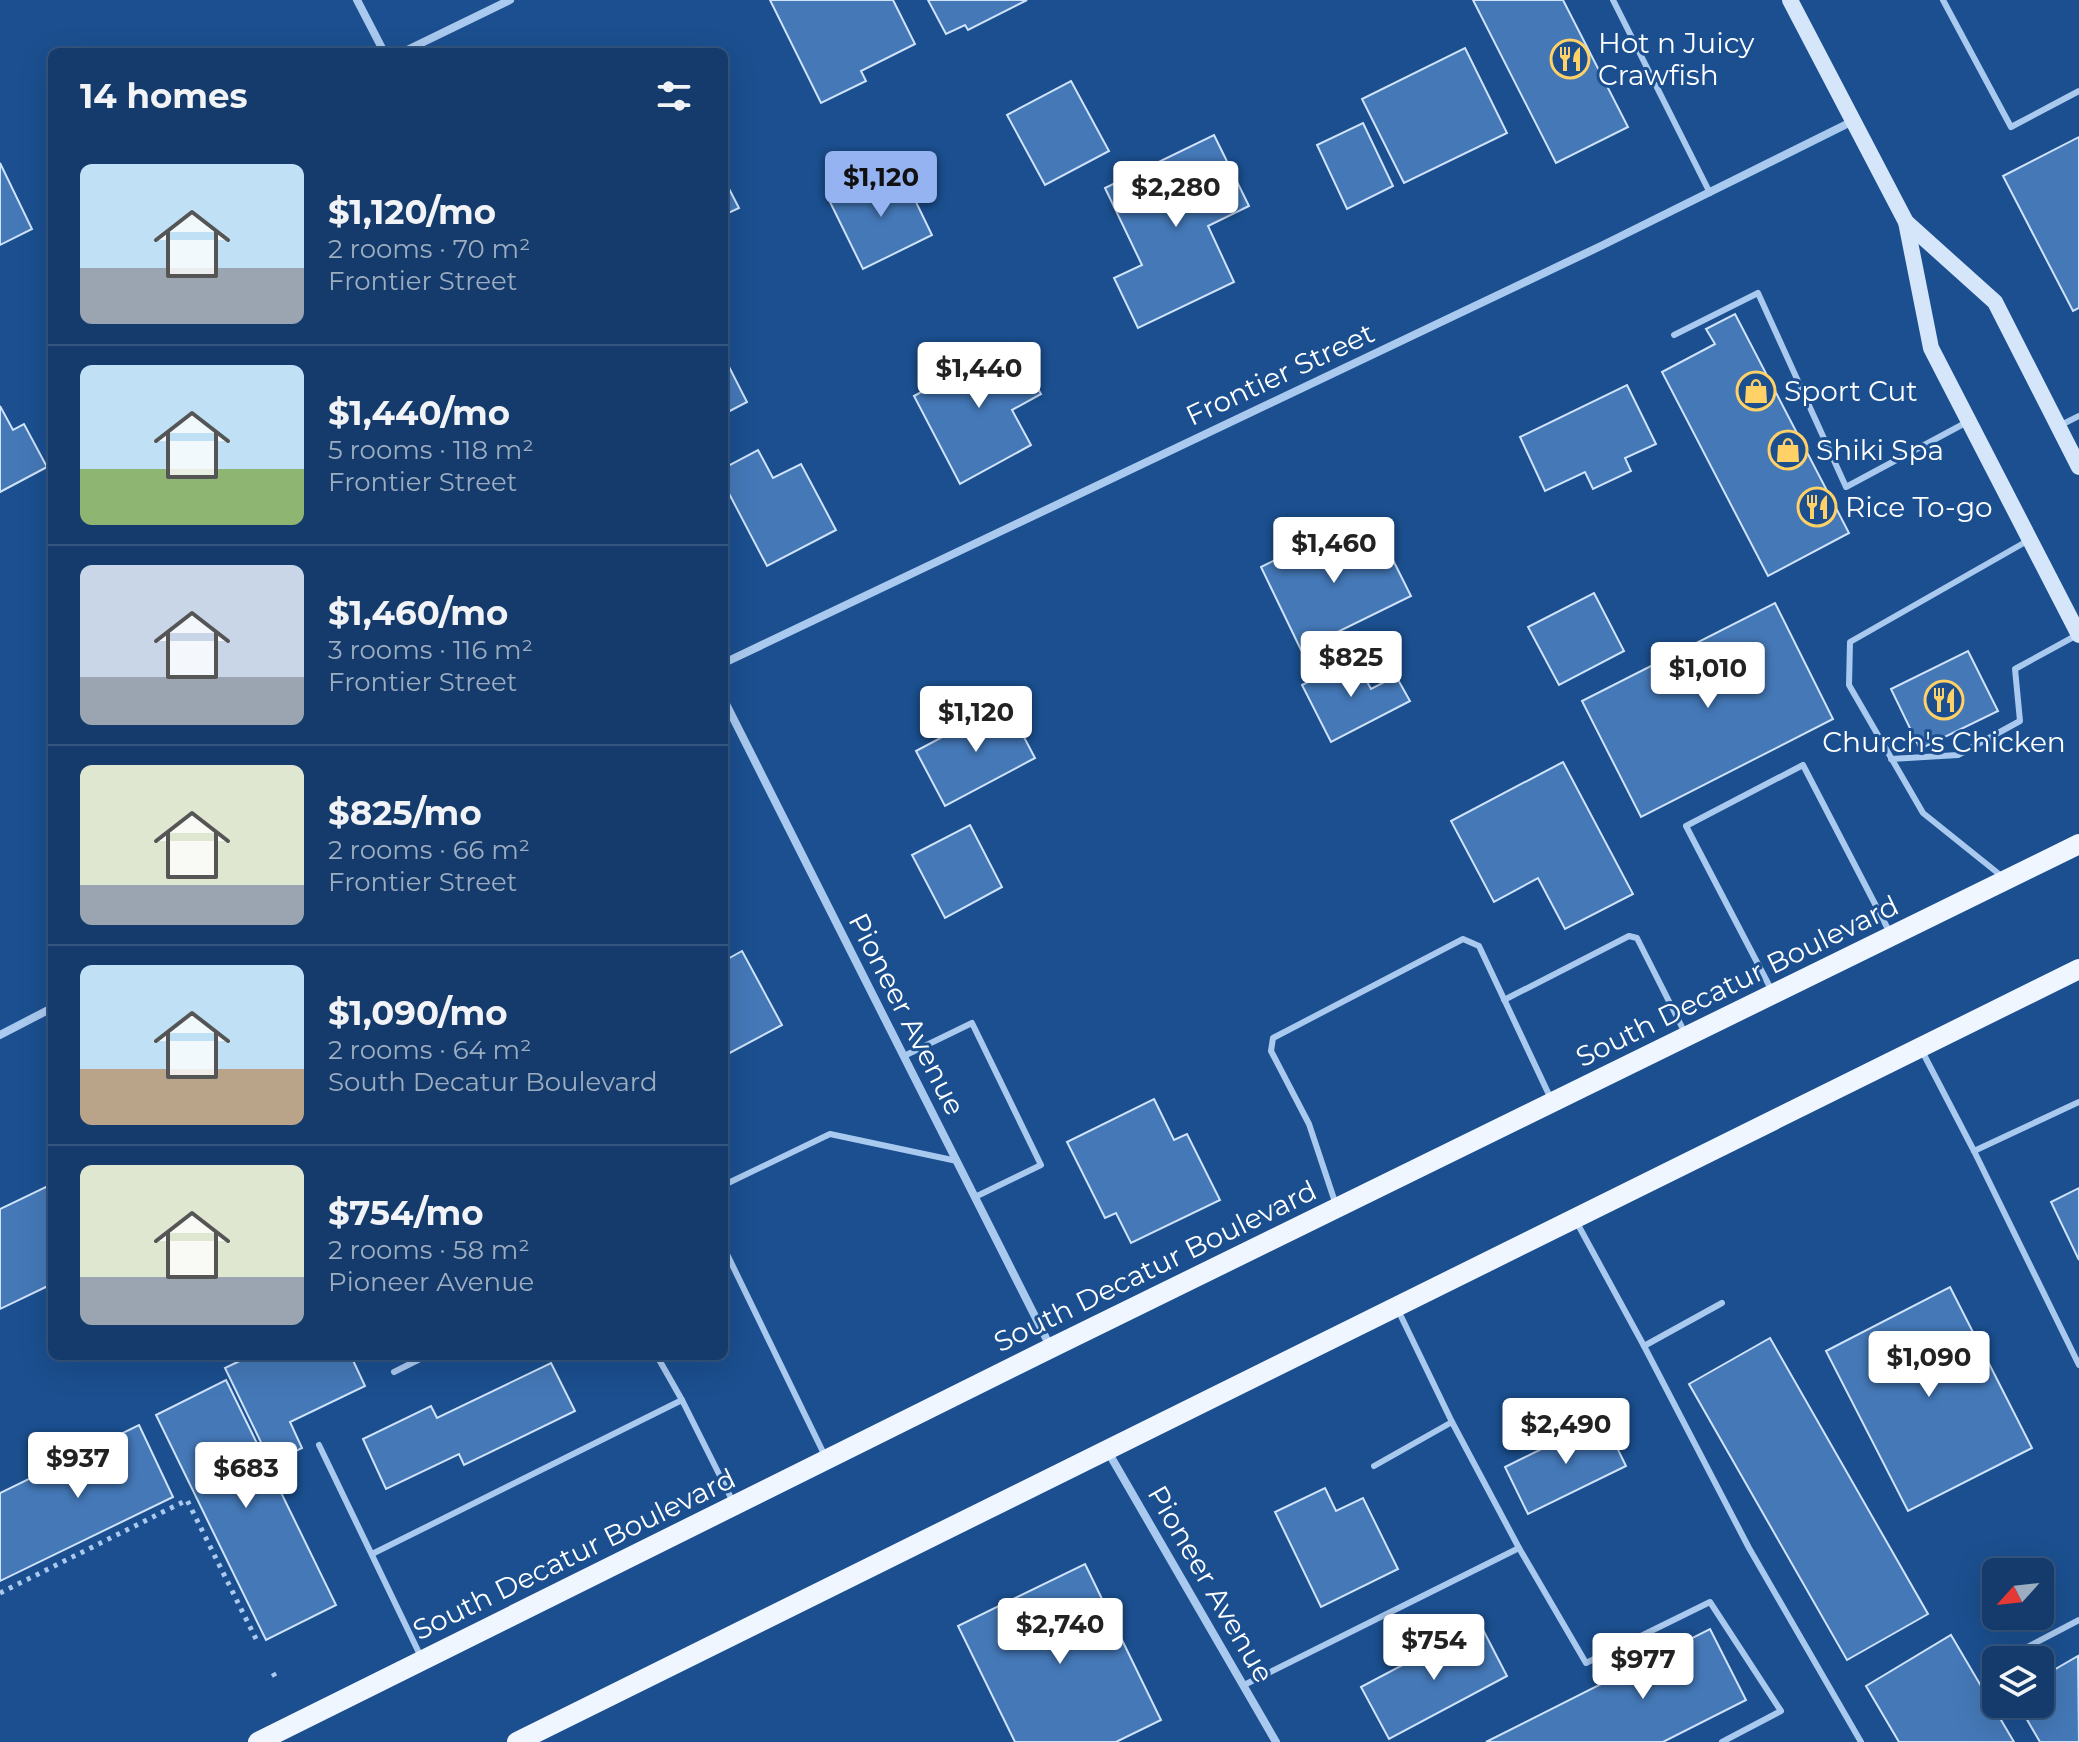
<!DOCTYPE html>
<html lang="en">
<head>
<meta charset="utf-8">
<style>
  body { margin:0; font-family:Montserrat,sans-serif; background:#214673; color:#f1f3f6; height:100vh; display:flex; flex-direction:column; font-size:30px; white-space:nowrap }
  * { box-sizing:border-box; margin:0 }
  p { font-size:26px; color:#9dadc1 }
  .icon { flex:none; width:44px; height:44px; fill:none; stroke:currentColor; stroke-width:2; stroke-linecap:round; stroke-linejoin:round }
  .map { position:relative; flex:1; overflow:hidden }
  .drawer { position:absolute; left:48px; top:48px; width:680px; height:1312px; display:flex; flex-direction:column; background:#143b6b; border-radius:12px; box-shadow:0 8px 32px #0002,0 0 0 2px #33557e }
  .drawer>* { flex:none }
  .needle { width:52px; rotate:243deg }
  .controls { position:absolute; left:1982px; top:1558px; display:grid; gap:16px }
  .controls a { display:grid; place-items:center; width:72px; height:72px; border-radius:12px; background:#143b6b; box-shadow:0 8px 32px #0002,0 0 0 2px #33557e; font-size:40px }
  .price { position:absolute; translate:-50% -68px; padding:0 18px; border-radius:8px; background:#fff; color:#222; font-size:26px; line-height:52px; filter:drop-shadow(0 2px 4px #0008) }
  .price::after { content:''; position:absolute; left:50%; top:48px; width:24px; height:18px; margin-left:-12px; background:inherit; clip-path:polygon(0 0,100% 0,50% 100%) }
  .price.on { background:#95b2f1; color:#111 }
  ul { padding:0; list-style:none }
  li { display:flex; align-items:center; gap:24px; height:200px; padding:0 32px }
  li+li { border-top:2px solid #33557e }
  li span { display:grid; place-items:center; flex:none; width:224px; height:160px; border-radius:12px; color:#555 }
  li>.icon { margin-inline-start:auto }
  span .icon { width:96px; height:96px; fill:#fffc; stroke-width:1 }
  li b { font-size:34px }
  h2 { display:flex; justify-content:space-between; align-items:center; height:96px; padding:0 32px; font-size:34px }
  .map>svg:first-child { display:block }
  .building { fill:#4478b7; stroke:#cfe3fa; stroke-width:2 }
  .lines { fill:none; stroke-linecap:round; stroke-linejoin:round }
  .path { stroke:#a9c9ee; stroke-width:5; stroke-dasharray:4 6; stroke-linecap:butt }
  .lane { stroke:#a9c9ee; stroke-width:6 }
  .street { stroke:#a9c9ee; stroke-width:8 }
  .secondary { stroke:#d6e6fa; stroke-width:16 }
  .primary { stroke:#f0f6ff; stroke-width:20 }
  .labels { text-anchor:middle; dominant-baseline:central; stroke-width:6; stroke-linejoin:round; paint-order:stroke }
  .poi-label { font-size:28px; fill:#fff; stroke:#1b4f8f; text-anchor:start }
  .street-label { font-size:28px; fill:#fff; stroke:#1b4f8f }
</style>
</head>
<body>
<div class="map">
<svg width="2079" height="1742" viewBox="0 0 2079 1742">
  <rect width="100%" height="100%" fill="#1b4f8f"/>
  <!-- building -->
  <g class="building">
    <path d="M 770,0 L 893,0 L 915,44 L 861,71 L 866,81 L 821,103 Z"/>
    <path d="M 928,0 L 1027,0 L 968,30 L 965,25 L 946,34 Z"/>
    <path d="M 1473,0 L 1563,0 L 1628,127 L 1556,163 Z"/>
    <path d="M 1465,48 L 1507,133 L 1404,183 L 1362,99 Z"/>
    <path d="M 1071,81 L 1109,151 L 1045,185 L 1007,115 Z"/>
    <path d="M 1363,123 L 1393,186 L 1347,209 L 1317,145 Z"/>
    <path d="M 1214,135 L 1249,206 L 1208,226 L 1234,282 L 1138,328 L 1114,278 L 1142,265 L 1105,188 Z"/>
    <path d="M 2079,137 L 2079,308 L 2073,311 L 2003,176 Z"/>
    <path d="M 0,163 L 32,229 L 0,245 Z"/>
    <path d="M 900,169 L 932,235 L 863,269 L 830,202 Z"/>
    <path d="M 724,179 L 739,208 L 724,215 Z"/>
    <path d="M 1735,314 L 1849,533 L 1768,576 L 1662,372 L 1715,344 L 1706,329 Z"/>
    <path d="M 1013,343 L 1041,394 L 1012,410 L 1031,445 L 960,484 L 914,396 L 949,377 L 938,357 L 959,347 L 969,366 Z"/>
    <path d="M 724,357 L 747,402 L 724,414 Z"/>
    <path d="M 1627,385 L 1656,444 L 1625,458 L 1631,471 L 1593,489 L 1585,472 L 1545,491 L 1520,437 Z"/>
    <path d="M 0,406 L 13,430 L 24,424 L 47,467 L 0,492 Z"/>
    <path d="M 758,450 L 773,478 L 801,464 L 836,530 L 767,566 L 724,484 L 724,468 Z"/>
    <path d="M 1345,525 L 1356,546 L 1380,534 L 1411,596 L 1301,650 L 1261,567 Z"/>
    <path d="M 1594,593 L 1624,651 L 1559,685 L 1528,627 Z"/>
    <path d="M 1775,603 L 1833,719 L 1641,817 L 1582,701 Z"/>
    <path d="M 1968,651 L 1998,711 L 1920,749 L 1891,689 Z"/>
    <path d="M 1354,658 L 1371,689 L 1396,676 L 1410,701 L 1331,742 L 1302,685 Z"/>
    <path d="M 1006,703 L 1035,758 L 945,806 L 916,751 Z"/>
    <path d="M 1563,762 L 1633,894 L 1565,929 L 1538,878 L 1494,902 L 1451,821 Z"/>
    <path d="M 970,825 L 1002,887 L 945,918 L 912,855 Z"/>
    <path d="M 742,951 L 782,1025 L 724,1056 L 724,961 Z"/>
    <path d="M 1154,1099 L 1174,1140 L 1187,1134 L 1220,1200 L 1131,1243 L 1116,1213 L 1105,1218 L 1067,1142 Z"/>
    <path d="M 52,1184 L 52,1284 L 0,1309 L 0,1209 Z"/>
    <path d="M 2079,1188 L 2079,1260 L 2051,1202 Z"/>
    <path d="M 1950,1287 L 2032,1448 L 1908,1511 L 1826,1351 Z"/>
    <path d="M 1770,1338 L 1928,1614 L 1847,1660 L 1689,1384 Z"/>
    <path d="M 250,1356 L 351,1356 L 365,1386 L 290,1422 L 302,1448 L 271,1463 L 225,1368 Z"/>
    <path d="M 551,1363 L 575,1411 L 464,1465 L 459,1454 L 386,1489 L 363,1439 L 431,1406 L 437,1418 Z"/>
    <path d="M 226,1380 L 336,1605 L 266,1640 L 156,1415 Z"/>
    <path d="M 1603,1419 L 1626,1466 L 1528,1514 L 1505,1467 Z"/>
    <path d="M 139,1425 L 173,1497 L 0,1581 L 0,1493 Z"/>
    <path d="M 1325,1488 L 1336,1511 L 1363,1498 L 1398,1569 L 1321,1607 L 1275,1512 Z"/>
    <path d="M 1085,1564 L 1161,1720 L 1116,1742 L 1015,1742 L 958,1626 Z"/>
    <path d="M 1480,1624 L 1507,1676 L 1389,1739 L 1361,1687 Z"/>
    <path d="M 1710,1629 L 1746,1700 L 1663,1742 L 1486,1742 Z"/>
    <path d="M 1951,1635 L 2014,1742 L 1899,1742 L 1866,1686 Z"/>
    <path d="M 2078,1656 L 2079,1742 L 2040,1742 L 2018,1704 L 2040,1704 L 2040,1678 Z"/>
  </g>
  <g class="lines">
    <!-- path -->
    <g class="path">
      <path d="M 0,1593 L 187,1500 L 257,1641"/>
      <path d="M 273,1673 L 277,1680"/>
    </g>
    <!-- lane -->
    <g class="lane">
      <path d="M 1613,0 L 1710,193"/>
      <path d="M 1943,0 L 2011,127 L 2079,91"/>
      <path d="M 1674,335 L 1758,293 L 1846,487 L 1969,421"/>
      <path d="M 2061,425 L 2079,416"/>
      <path d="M 1891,759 L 1958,755 L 2020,721 L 2015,669 L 2077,635"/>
      <path d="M 2004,878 L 1923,813 L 1849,685 L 1850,642 L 2029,540"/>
      <path d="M 1772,991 L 1686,826 L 1803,765 L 1889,931"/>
      <path d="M 1504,1000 L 1629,936 L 1637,938 L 1686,1035"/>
      <path d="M 1922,1051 L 1974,1151 L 2079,1102"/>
      <path d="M 904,1056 L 972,1023 L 1041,1165 L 975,1197"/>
      <path d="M 1974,1151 L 2079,1365"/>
      <path d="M 724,1185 L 830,1134 L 957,1161"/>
      <path d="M 1336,1205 L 1309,1124 L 1271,1051 L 1273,1038 L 1463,939 L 1479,946 L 1551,1099"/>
      <path d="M 1576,1221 L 1644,1346 L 1722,1303"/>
      <path d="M 724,1248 L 825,1456"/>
      <path d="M 1398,1310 L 1452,1422"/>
      <path d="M 1644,1346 L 1749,1548 L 1861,1742"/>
      <path d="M 657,1356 L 682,1400"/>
      <path d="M 394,1372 L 426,1356"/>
      <path d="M 319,1445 L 421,1657"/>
      <path d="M 1374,1466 L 1452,1422 L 1519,1548"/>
      <path d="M 372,1554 L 682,1400 L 733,1502"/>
      <path d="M 2016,1653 L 2079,1620"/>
      <path d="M 1244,1685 L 1519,1548 L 1586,1663 L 1710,1602 L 1781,1711 L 1722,1742"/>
    </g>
    <!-- street -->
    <g class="street">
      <path d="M 357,0 L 384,52"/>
      <path d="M 403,52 L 510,0"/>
      <path d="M 724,663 L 1603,245 L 1853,121"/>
      <path d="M 724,700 L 1050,1346"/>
      <path d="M 0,1035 L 52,1008"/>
      <path d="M 1107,1450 L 1276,1742"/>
    </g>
    <!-- secondary -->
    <g class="secondary">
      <path d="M 1790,0 L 1906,222 L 1931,348 L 2079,635"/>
      <path d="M 1906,222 L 1995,302 L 2079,467"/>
    </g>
    <!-- primary -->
    <g class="primary">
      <path d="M 258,1742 L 1051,1348 L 2079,844"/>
      <path d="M 517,1742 L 2079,969"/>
    </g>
  </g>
  <!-- icons -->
  <defs>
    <symbol id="restaurant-ring" viewBox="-11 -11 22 22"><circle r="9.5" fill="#1b4f8f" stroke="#ffd166" stroke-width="1.5"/><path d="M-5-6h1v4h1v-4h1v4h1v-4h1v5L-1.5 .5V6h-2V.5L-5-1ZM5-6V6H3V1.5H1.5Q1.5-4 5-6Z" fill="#ffd166"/></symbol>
    <symbol id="shop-ring" viewBox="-11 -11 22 22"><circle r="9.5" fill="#1b4f8f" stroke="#ffd166" stroke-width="1.5"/><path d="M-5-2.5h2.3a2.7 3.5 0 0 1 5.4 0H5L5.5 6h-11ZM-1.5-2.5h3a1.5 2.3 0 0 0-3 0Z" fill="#ffd166"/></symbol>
  </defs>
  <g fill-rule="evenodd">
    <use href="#restaurant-ring" x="1548" y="37" width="44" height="44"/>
    <use href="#shop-ring" x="1734" y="369" width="44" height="44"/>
    <use href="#shop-ring" x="1766" y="428" width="44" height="44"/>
    <use href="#restaurant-ring" x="1795" y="485" width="44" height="44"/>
    <use href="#restaurant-ring" x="1922" y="678" width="44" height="44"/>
  </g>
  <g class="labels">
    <!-- poi labels -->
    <g class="poi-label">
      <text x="1598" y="43">Hot n Juicy<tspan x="1598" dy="32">Crawfish</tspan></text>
      <text x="1784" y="391">Sport Cut</text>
      <text x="1816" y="450">Shiki Spa</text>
      <text x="1845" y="507">Rice To-go</text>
      <text x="1944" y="742" text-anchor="middle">Church's Chicken</text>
    </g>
    <!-- street labels -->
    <g class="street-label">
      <text transform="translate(1280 374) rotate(-25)">Frontier Street</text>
      <text transform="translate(1737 981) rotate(-26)">South Decatur Boulevard</text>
      <text transform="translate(907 1014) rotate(63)">Pioneer Avenue</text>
      <text transform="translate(1155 1266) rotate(-26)">South Decatur Boulevard</text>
      <text transform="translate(574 1554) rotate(-26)">South Decatur Boulevard</text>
      <text transform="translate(1211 1584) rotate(60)">Pioneer Avenue</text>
    </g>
  </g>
</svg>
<div class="controls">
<a><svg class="needle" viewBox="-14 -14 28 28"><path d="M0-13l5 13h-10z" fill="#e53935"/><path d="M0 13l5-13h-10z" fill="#9dadc1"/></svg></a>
<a><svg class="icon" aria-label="layers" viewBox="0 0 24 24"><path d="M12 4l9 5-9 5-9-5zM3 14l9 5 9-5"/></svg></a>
</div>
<b class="price on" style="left:881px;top:219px">$1,120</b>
<b class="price" style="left:1176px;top:229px">$2,280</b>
<b class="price" style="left:979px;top:410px">$1,440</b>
<b class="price" style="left:1334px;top:585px">$1,460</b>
<b class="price" style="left:1351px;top:699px">$825</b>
<b class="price" style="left:1708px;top:710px">$1,010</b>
<b class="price" style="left:976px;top:754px">$1,120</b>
<b class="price" style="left:1929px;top:1399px">$1,090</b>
<b class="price" style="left:1566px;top:1466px">$2,490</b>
<b class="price" style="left:78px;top:1500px">$937</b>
<b class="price" style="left:246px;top:1510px">$683</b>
<b class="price" style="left:1060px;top:1666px">$2,740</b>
<b class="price" style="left:1434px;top:1682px">$754</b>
<b class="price" style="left:1643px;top:1701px">$977</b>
<section class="drawer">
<h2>14 homes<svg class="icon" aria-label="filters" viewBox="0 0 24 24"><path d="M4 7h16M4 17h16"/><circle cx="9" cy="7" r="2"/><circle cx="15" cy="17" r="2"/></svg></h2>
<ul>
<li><span style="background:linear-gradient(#bfe0f5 65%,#9aa5b1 0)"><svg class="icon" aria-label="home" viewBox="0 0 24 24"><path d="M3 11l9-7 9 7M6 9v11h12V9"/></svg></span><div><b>$1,120/mo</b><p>2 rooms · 70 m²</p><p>Frontier Street</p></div></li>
<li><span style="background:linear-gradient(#bfe0f5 65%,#8fb573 0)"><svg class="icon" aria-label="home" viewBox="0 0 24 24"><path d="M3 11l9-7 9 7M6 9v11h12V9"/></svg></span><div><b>$1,440/mo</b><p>5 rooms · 118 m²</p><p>Frontier Street</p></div></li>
<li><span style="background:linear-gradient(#c9d6e8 70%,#9aa5b1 0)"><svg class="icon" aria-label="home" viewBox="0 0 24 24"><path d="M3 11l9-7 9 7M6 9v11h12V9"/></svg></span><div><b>$1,460/mo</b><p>3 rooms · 116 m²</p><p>Frontier Street</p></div></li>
<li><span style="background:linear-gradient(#dfe7d0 75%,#9aa5b1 0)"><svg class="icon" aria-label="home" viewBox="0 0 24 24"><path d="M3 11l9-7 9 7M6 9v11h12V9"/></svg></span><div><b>$825/mo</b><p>2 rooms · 66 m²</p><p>Frontier Street</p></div></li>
<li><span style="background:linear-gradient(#bfe0f5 65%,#b9a48a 0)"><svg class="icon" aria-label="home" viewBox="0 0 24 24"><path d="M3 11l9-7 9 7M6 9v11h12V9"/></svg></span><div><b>$1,090/mo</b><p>2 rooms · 64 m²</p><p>South Decatur Boulevard</p></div></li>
<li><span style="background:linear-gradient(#dfe7d0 70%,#9aa5b1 0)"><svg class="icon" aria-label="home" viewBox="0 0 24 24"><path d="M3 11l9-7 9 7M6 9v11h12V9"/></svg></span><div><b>$754/mo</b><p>2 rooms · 58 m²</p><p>Pioneer Avenue</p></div></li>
</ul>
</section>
</div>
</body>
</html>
